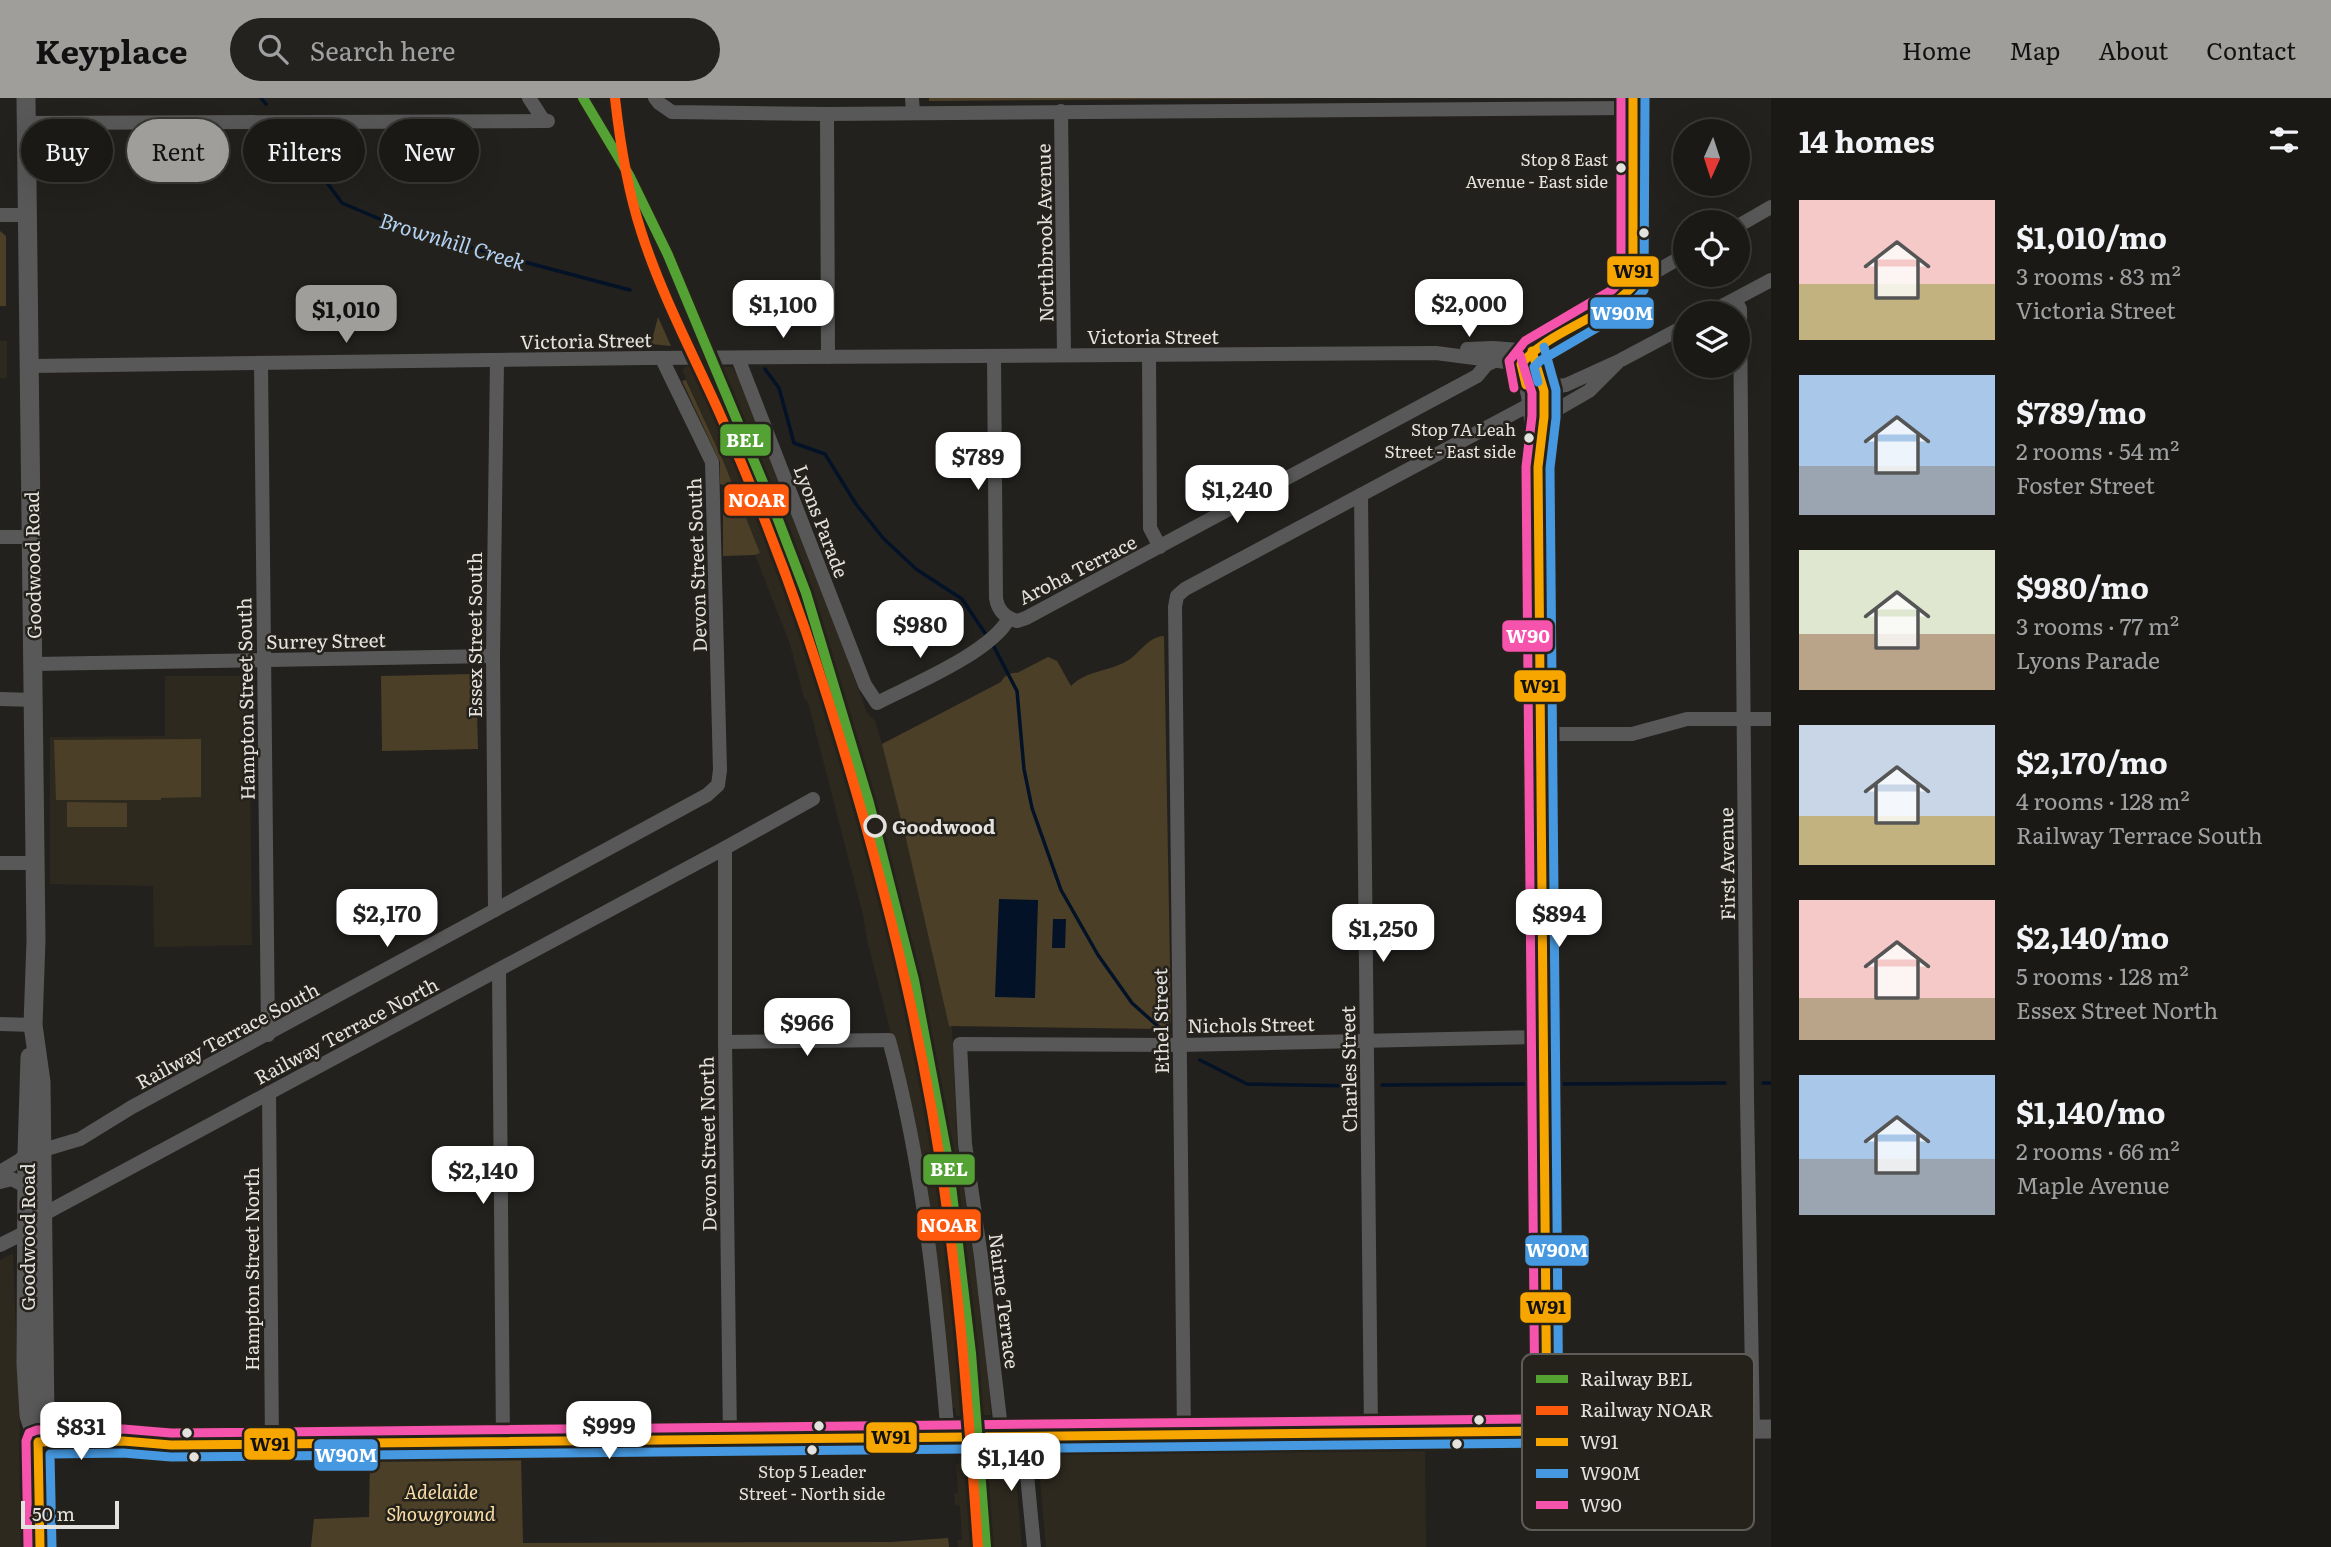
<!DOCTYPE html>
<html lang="en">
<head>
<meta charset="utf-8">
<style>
  body { margin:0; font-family:Literata,serif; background:#23221f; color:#f1f3f6; height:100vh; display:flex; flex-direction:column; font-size:26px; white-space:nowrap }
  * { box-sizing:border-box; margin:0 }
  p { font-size:23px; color:#9fa0a1 }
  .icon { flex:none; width:38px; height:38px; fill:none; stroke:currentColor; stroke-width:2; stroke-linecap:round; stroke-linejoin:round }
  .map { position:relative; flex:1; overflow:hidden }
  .details { display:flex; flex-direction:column; background:#1a1916; width:560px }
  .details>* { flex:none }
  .top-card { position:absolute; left:21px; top:21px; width:665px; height:63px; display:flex; gap:14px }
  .needle { width:46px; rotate:183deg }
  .buttons { position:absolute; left:1673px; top:21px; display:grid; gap:14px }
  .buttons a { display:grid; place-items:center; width:77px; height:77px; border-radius:50%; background:#1a1916; box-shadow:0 7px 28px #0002,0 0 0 2px #383835; font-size:35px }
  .scale { position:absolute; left:21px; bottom:18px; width:98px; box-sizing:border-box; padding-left:7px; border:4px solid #e4e2de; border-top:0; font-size:19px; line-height:24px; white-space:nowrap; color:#e4e2de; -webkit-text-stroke:5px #25221c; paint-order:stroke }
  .price { position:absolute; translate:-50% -60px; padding:0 16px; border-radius:14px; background:#fff; color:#222; font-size:23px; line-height:46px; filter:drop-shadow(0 2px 4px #0008) }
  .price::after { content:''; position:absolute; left:50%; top:42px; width:21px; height:16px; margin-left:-10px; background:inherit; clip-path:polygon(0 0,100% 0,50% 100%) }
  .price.on { background:#a09e9b; color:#111 }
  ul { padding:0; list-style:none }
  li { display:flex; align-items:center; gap:21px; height:175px; padding:0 28px }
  li span { display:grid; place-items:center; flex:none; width:196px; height:140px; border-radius:0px; color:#555 }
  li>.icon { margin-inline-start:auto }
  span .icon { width:84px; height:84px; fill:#fffc; stroke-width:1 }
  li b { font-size:30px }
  h2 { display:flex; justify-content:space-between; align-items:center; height:84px; padding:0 28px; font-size:30px }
  .pill { padding:0 24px; border-radius:32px; background:#1a1916; box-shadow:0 7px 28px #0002,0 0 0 2px #383835; font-size:24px; line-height:63px }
  .pill.on { background:#a09e9b; color:#111 }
  header { display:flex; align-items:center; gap:42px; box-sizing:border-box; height:98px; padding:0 35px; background:#a09e9b; color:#111 }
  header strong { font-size:33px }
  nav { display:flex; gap:38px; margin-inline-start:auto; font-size:24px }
  .search { width:490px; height:63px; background:#23221f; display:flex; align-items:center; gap:18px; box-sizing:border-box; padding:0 24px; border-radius:38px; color:#9fa0a1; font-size:26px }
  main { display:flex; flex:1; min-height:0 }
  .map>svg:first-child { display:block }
  .built { fill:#2e291f }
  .green { fill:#4c3f27 }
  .water { fill:#031226 }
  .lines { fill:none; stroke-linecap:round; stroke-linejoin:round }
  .stream { stroke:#031226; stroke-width:3.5 }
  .minor { stroke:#595858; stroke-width:14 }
  .major { stroke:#595858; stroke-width:19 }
  .bus-1-casing { stroke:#25221c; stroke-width:14 }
  .bus-2-casing { stroke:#25221c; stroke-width:14 }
  .bus-3-casing { stroke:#25221c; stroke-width:14 }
  .bus-1 { stroke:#f7a600; stroke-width:9 }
  .bus-2 { stroke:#4699e1; stroke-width:9 }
  .bus-3 { stroke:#f653ac; stroke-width:9 }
  .rail-1-casing { stroke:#25221c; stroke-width:16 }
  .rail-2-casing { stroke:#25221c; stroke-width:16 }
  .rail-1 { stroke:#54a233; stroke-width:10 }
  .rail-2 { stroke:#fe590d; stroke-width:10 }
  .bus-dot { fill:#e4e2de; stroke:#25221c; stroke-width:2.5 }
  .stop-dot { fill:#25221c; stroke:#e4e2de; stroke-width:3.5 }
  .labels { text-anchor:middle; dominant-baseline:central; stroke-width:5; stroke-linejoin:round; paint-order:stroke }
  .bus-label { font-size:17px; fill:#e4e2de; stroke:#25221c; text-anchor:end }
  .street-label { font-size:19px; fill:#e4e2de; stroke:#25221c }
  .stop-label { font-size:19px; font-weight:bold; fill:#e4e2de; stroke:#25221c; text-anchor:start }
  .park-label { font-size:19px; font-style:italic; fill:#fddfa6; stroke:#25221c }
  .water-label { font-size:21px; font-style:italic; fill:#b1d2f5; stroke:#25221c }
  .key { fill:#25221c; stroke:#5e5c56; stroke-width:2 }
  .key-label { font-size:19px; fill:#e4e2de }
  .line-badge { stroke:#25221c; stroke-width:2.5 }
  .badge-label { font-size:19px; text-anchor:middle; font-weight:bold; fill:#fff }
  .pale-badge-label { font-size:19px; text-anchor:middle; font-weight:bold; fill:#111 }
</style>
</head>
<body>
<header>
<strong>Keyplace</strong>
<div class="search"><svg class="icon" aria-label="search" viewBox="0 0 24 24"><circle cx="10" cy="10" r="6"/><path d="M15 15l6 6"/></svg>Search here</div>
<nav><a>Home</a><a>Map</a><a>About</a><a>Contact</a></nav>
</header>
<main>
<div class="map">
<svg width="1771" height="1449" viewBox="0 0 1771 1449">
  <rect width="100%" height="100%" fill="#23211e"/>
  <!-- built -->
  <g class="built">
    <rect x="0" y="243" width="7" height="37"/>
    <path d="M 687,268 L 732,269 L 738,278 L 834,523 L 867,615 L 875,623 L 882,646 L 906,741 L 949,928 L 952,928 L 957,1044 L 985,1238 L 991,1317 L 956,1318 L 955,1310 L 950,1309 L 912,1017 L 867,842 L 863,817 L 808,604 L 804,600 L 790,546 L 755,457 L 760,455 L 724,365 L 682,272 Z"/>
    <path d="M 165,578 L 249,578 L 252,847 L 154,849 L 153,788 L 50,786 L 50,639 L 165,638 Z"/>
    <path d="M 13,1155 L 24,1449 L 0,1449 L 0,1162 Z"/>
    <path d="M 1425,1348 L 1426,1449 L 1046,1449 L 1037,1350 Z"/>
    <path d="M 1000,1356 L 1014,1358 L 1022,1449 L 958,1449 L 957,1442 L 962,1442 L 960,1408 L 955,1407 L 954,1396 L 958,1395 L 956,1366 L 959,1365 L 959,1357 L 993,1357 L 994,1367 L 1000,1367 Z"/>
  </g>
  <!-- green -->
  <g class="green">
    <path d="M 929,0 L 1300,0 L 929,3 Z"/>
    <path d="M 0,133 L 6,138 L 6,208 L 0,208 Z"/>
    <path d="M 658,219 L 671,248 L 651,246 Z"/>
    <path d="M 686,282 L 724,365 L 760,455 L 755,457 L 723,458 L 723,387 L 720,386 L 720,364 L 682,283 Z"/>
    <path d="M 1164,538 L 1171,924 L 1161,931 L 949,928 L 906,741 L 882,646 L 1001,584 C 1004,578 1011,574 1017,575 L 1048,559 L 1057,563 L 1071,588 C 1087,572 1108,574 1127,563 C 1141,555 1147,539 1164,538 Z"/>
    <path d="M 472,576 L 476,581 L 478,651 L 382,653 L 381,578 Z"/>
    <path d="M 201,641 L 201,699 L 161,700 L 161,702 L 56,702 L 54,642 Z"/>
    <path d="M 67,704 L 127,705 L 127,729 L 67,729 Z"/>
    <path d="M 521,1357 L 523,1445 L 891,1444 L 948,1440 L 949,1449 L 311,1449 L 314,1421 L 369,1419 L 370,1359 Z"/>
  </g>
  <!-- water -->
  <g class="water">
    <path d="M 999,801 L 1038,802 L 1035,900 L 995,899 Z"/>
    <path d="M 1053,821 L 1066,821 L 1065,850 L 1052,850 Z"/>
  </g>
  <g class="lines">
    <!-- stream -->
    <g class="stream">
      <path d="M 261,0 L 266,6"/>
      <path d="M 285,28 L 342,105 L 408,133 L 630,192"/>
      <path d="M 765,271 L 779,290 L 794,345 L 825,356 L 856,406 L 883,440 L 916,471 L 962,501 L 987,538"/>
      <path d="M 992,545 L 1017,593 L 1024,671 L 1032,710 L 1061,792 L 1098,857 L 1132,905 L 1161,931"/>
      <path d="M 1200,962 L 1247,986 L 1355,988"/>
      <path d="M 1763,985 L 1771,985"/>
      <path d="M 1561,986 L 1725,985"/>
      <path d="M 1382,987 L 1537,986"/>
    </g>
    <!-- minor -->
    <g class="minor">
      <path d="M 529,0 L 544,23"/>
      <path d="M 655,0 L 659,5 L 672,14 L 827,16 L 1633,10"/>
      <path d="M 912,0 L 913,15"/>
      <path d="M 1061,13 L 1064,257"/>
      <path d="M 827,16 L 828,259"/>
      <path d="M 27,25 L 548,23"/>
      <path d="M 0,117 L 29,117"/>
      <path d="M 1738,128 L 1771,109"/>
      <path d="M 1633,180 L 1655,174 L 1685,157"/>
      <path d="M 1735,202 L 1740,211 L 1747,1001 L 1753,1331"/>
      <path d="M 1709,215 L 1771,182"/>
      <path d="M 1467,251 L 1493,250 L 1532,253"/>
      <path d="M 1532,253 L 1544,293 L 1544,319 L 1538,369 L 1547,1333"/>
      <path d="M 1149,257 L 1150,430 L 1160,449"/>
      <path d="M 994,258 L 996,500 C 998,513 1005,519 1017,523 L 1026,520 L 1477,278 L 1486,267 L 1497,262"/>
      <path d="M 1526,258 C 1552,233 1618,215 1633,188 L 1633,0"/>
      <path d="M 738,260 L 865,587 L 877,605 C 912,587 992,554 1009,520"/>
      <path d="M 261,265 L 268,937"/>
      <path d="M 1521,266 L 1528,298 L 1535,353"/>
      <path d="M 31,268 L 647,260 L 1436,255 L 1521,266"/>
      <path d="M 1543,286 L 1557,288 L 1566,287 L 1621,262 L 1685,228"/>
      <path d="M 1544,319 L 1589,293 L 1617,265"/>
      <path d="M 1361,397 L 1371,1335"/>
      <path d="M 0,439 L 32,439"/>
      <path d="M 34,566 L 493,558"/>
      <path d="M 0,601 L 34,602"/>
      <path d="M 1540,636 L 1632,636 L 1687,621 L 1771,621"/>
      <path d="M 725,750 L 725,944 L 730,1341"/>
      <path d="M 0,765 L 35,765"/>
      <path d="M 495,812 L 493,558 L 497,262"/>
      <path d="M 499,872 L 503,1344"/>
      <path d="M 0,926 L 33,927"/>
      <path d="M 725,944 L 889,942 C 924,1071 937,1206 948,1339"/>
      <path d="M 269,995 L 272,1346"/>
      <path d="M 43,1052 L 80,1041 L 132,1009 L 707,697 L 718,687 L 720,672 L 712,364 L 662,261"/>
      <path d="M 0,1074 L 20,1062 L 27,1055"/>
      <path d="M 0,1084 L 12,1081 L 27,1089"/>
      <path d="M 44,1116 L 725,750 L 813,701"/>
      <path d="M 0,1147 L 28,1133"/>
      <path d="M 1184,1337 L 1175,509 L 1177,498 L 1185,491 L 1529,307"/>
      <path d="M 1027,1338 L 1027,1377 L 1034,1449"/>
      <path d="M 1002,1339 L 981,1159 L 965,1046 L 960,946 L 1180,947 L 1542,939"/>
    </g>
    <!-- major -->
    <g class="major">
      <path d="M 26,0 L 36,842 L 33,927 L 41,984 L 45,1322 L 38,1344 L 40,1449"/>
      <path d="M 30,959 L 27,1055 L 26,1266 L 29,1318 L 38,1344"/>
      <path d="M 38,1344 L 123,1343 L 171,1347 L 1771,1331"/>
    </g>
    <defs>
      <g id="bus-1">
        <path d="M 1526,287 L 1521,266 C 1551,231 1602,222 1633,188 L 1633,0"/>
        <path d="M 40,1449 L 38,1344 L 123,1343 L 171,1347 L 1547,1333 L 1538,369 L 1544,319 L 1544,293 L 1532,253"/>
      </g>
      <g id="bus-2">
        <path d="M 1538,284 L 1534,269 L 1540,263 L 1627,212 L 1644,192 L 1645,0"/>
        <path d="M 52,1449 L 50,1356 L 123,1355 L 171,1359 L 1547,1345 L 1555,1342 L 1559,1333 L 1550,370 L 1556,320 L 1556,292 L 1544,249"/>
      </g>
      <g id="bus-3">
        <path d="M 1514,290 L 1509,263 L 1525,243 L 1612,192 L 1621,183 L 1621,0"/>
        <path d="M 28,1449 L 26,1343 L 29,1335 L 37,1332 L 123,1331 L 171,1335 L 1535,1321 L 1526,369 L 1532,318 L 1532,295 L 1520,257"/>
      </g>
    </defs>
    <!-- bus-1 casing -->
    <use href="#bus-1" class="bus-1-casing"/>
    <!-- bus-2 casing -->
    <use href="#bus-2" class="bus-2-casing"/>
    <!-- bus-3 casing -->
    <use href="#bus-3" class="bus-3-casing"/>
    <!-- bus-1 -->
    <use href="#bus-1" class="bus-1"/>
    <!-- bus-2 -->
    <use href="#bus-2" class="bus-2"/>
    <!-- bus-3 -->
    <use href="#bus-3" class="bus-3"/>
    <defs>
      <path id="rail-1" d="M 583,0 L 629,77 L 668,157 L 774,411 L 806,495 L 869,705 L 914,882 L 948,1062 L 971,1255 L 986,1449"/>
      <path id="rail-2" d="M 615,0 C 620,45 627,90 641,133 C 661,196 692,254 719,314 C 751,385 780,458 805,531 C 858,689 903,850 932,1013 C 957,1157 968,1303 978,1449"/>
    </defs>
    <!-- rail-1 casing -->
    <use href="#rail-1" class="rail-1-casing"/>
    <!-- rail-2 casing -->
    <use href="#rail-2" class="rail-2-casing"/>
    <!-- rail-1 -->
    <use href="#rail-1" class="rail-1"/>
    <!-- rail-2 -->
    <use href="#rail-2" class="rail-2"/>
  </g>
  <!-- markers -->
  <g class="bus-dot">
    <circle cx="1621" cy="70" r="6"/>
    <circle cx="1644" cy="135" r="6"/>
    <circle cx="1529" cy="340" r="6"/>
    <circle cx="1479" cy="1322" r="6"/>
    <circle cx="819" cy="1328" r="6"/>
    <circle cx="187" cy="1335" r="6"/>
    <circle cx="1457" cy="1346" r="6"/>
    <circle cx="812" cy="1352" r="6"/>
    <circle cx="194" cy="1359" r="6"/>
  </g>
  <circle class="stop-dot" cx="875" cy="728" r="10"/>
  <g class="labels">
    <!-- bus labels -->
    <g class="bus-label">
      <text x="1608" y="60">Stop 8 East<tspan x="1608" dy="22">Avenue - East side</tspan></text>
      <text x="1516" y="330">Stop 7A Leah<tspan x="1516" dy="22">Street - East side</tspan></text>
      <text x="812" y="1372" text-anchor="middle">Stop 5 Leader<tspan x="812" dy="22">Street - North side</tspan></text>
    </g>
    <!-- street labels -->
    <g class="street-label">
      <text transform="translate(1044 135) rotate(-91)">Northbrook Avenue</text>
      <text x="1153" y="238">Victoria Street</text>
      <text transform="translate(586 242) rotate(-1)">Victoria Street</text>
      <text transform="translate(822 423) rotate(69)">Lyons Parade</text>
      <text transform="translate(32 467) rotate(-91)">Goodwood Road</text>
      <text transform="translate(696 467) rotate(-92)">Devon Street South</text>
      <text transform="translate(1077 471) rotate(-27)">Aroha Terrace</text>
      <text transform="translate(474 537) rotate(-90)">Essex Street South</text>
      <text transform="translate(326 542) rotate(-1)">Surrey Street</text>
      <text transform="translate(245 601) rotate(-91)">Hampton Street South</text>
      <text transform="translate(1726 766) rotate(-91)">First Avenue</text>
      <text transform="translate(1160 923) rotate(-91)">Ethel Street</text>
      <text transform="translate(1251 926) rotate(-1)">Nichols Street</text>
      <text transform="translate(346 932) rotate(-28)">Railway Terrace North</text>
      <text transform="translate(227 937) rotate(-28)">Railway Terrace South</text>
      <text transform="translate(1348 971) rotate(-91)">Charles Street</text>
      <text transform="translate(707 1046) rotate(-91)">Devon Street North</text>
      <text transform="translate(27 1139) rotate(-90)">Goodwood Road</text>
      <text transform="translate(251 1171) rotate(-90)">Hampton Street North</text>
      <text transform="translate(1005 1203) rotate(83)">Nairne Terrace</text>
    </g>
    <!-- stop labels -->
    <g class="stop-label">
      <text x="892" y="728">Goodwood</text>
    </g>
    <!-- park labels -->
    <g class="park-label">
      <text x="441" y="1393">Adelaide<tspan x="441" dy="22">Showground</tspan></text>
    </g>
    <!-- water labels -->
    <g class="water-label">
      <text transform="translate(453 142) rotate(17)">Brownhill Creek</text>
    </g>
  </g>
  <!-- legend -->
  <rect x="1522" y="1256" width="232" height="176" rx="10" class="key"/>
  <rect x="1536" y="1277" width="32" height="8" fill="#54a233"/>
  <rect x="1536" y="1308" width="32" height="9" fill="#fe590d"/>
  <rect x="1536" y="1340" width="32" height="8" fill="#f7a600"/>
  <rect x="1536" y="1371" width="32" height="9" fill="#4699e1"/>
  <rect x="1536" y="1403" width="32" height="8" fill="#f653ac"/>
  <g class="key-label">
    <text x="1580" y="1288">Railway BEL</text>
    <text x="1580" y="1319">Railway NOAR</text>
    <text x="1580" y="1351">W91</text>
    <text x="1580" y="1382">W90M</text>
    <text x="1580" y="1414">W90</text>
  </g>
  <g class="line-badge">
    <rect x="1606" y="157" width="54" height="33" rx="7" fill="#f7a600"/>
    <rect x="1589" y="198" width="66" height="34" rx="7" fill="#4699e1"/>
    <rect x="719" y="325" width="53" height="34" rx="7" fill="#54a233"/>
    <rect x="723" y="385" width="67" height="34" rx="7" fill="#fe590d"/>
    <rect x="1501" y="521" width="53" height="34" rx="7" fill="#f653ac"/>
    <rect x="1513" y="571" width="54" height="34" rx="7" fill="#f7a600"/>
    <rect x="922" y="1055" width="54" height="33" rx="7" fill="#54a233"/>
    <rect x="916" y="1110" width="66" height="34" rx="7" fill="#fe590d"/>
    <rect x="1524" y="1136" width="66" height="33" rx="7" fill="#4699e1"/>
    <rect x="1519" y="1193" width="53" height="33" rx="7" fill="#f7a600"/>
    <rect x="865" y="1323" width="53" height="33" rx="7" fill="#f7a600"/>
    <rect x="243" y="1329" width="53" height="34" rx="7" fill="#f7a600"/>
    <rect x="313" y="1340" width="66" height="34" rx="7" fill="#4699e1"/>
  </g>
  <g class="badge-label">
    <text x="1622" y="222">W90M</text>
    <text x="745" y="349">BEL</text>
    <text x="757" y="409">NOAR</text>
    <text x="1528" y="545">W90</text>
    <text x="949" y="1078">BEL</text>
    <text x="949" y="1134">NOAR</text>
    <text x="1557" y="1159">W90M</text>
    <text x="346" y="1364">W90M</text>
  </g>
  <g class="pale-badge-label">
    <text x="1633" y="180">W91</text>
    <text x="1540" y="595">W91</text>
    <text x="1546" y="1216">W91</text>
    <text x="891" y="1346">W91</text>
    <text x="270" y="1353">W91</text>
  </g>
</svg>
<div class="buttons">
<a><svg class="needle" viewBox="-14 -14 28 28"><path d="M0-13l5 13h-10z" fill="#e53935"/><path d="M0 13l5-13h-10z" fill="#9fa0a1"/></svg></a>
<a><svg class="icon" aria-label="locate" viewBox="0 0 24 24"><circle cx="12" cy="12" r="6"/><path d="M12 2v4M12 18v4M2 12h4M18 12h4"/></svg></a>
<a><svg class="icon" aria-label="layers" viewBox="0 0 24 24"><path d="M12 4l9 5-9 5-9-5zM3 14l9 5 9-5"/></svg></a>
</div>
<div class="scale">50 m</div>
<b class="price" style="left:1469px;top:241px">$2,000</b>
<b class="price" style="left:783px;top:242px">$1,100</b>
<b class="price on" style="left:346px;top:247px">$1,010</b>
<b class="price" style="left:978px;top:394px">$789</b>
<b class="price" style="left:1237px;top:427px">$1,240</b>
<b class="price" style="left:920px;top:562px">$980</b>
<b class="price" style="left:387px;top:851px">$2,170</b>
<b class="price" style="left:1559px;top:851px">$894</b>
<b class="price" style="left:1383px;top:866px">$1,250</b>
<b class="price" style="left:807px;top:960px">$966</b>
<b class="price" style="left:483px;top:1108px">$2,140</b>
<b class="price" style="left:609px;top:1363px">$999</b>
<b class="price" style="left:81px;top:1364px">$831</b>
<b class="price" style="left:1011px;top:1395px">$1,140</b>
<div class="top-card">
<a class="pill">Buy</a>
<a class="pill on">Rent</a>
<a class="pill">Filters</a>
<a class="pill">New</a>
</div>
</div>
<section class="details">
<h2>14 homes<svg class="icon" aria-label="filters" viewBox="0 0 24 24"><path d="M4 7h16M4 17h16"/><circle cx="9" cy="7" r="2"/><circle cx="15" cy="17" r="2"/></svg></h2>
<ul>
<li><span style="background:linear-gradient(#f6c9c9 60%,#c2b280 0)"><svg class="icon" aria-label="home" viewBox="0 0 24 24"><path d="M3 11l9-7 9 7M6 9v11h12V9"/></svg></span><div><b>$1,010/mo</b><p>3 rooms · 83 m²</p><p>Victoria Street</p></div></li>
<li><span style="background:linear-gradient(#a9c7e8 65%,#9aa5b1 0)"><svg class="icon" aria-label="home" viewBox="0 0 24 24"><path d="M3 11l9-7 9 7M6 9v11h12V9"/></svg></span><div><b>$789/mo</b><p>2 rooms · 54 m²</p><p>Foster Street</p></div></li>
<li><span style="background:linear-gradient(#dfe7d0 60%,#b9a48a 0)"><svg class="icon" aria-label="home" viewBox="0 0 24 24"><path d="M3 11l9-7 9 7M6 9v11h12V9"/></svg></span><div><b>$980/mo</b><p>3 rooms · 77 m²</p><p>Lyons Parade</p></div></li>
<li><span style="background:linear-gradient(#c9d6e8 65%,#c2b280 0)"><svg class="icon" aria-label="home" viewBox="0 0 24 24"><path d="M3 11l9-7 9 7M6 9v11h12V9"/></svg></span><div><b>$2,170/mo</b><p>4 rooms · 128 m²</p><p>Railway Terrace South</p></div></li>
<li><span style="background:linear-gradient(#f6c9c9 70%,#b9a48a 0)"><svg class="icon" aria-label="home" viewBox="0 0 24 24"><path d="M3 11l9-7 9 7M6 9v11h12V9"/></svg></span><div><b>$2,140/mo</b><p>5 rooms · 128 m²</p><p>Essex Street North</p></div></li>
<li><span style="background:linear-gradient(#a9c7e8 60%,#9aa5b1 0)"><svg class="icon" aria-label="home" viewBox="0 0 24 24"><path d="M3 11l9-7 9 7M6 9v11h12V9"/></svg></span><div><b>$1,140/mo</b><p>2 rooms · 66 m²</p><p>Maple Avenue</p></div></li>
</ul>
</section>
</main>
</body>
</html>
